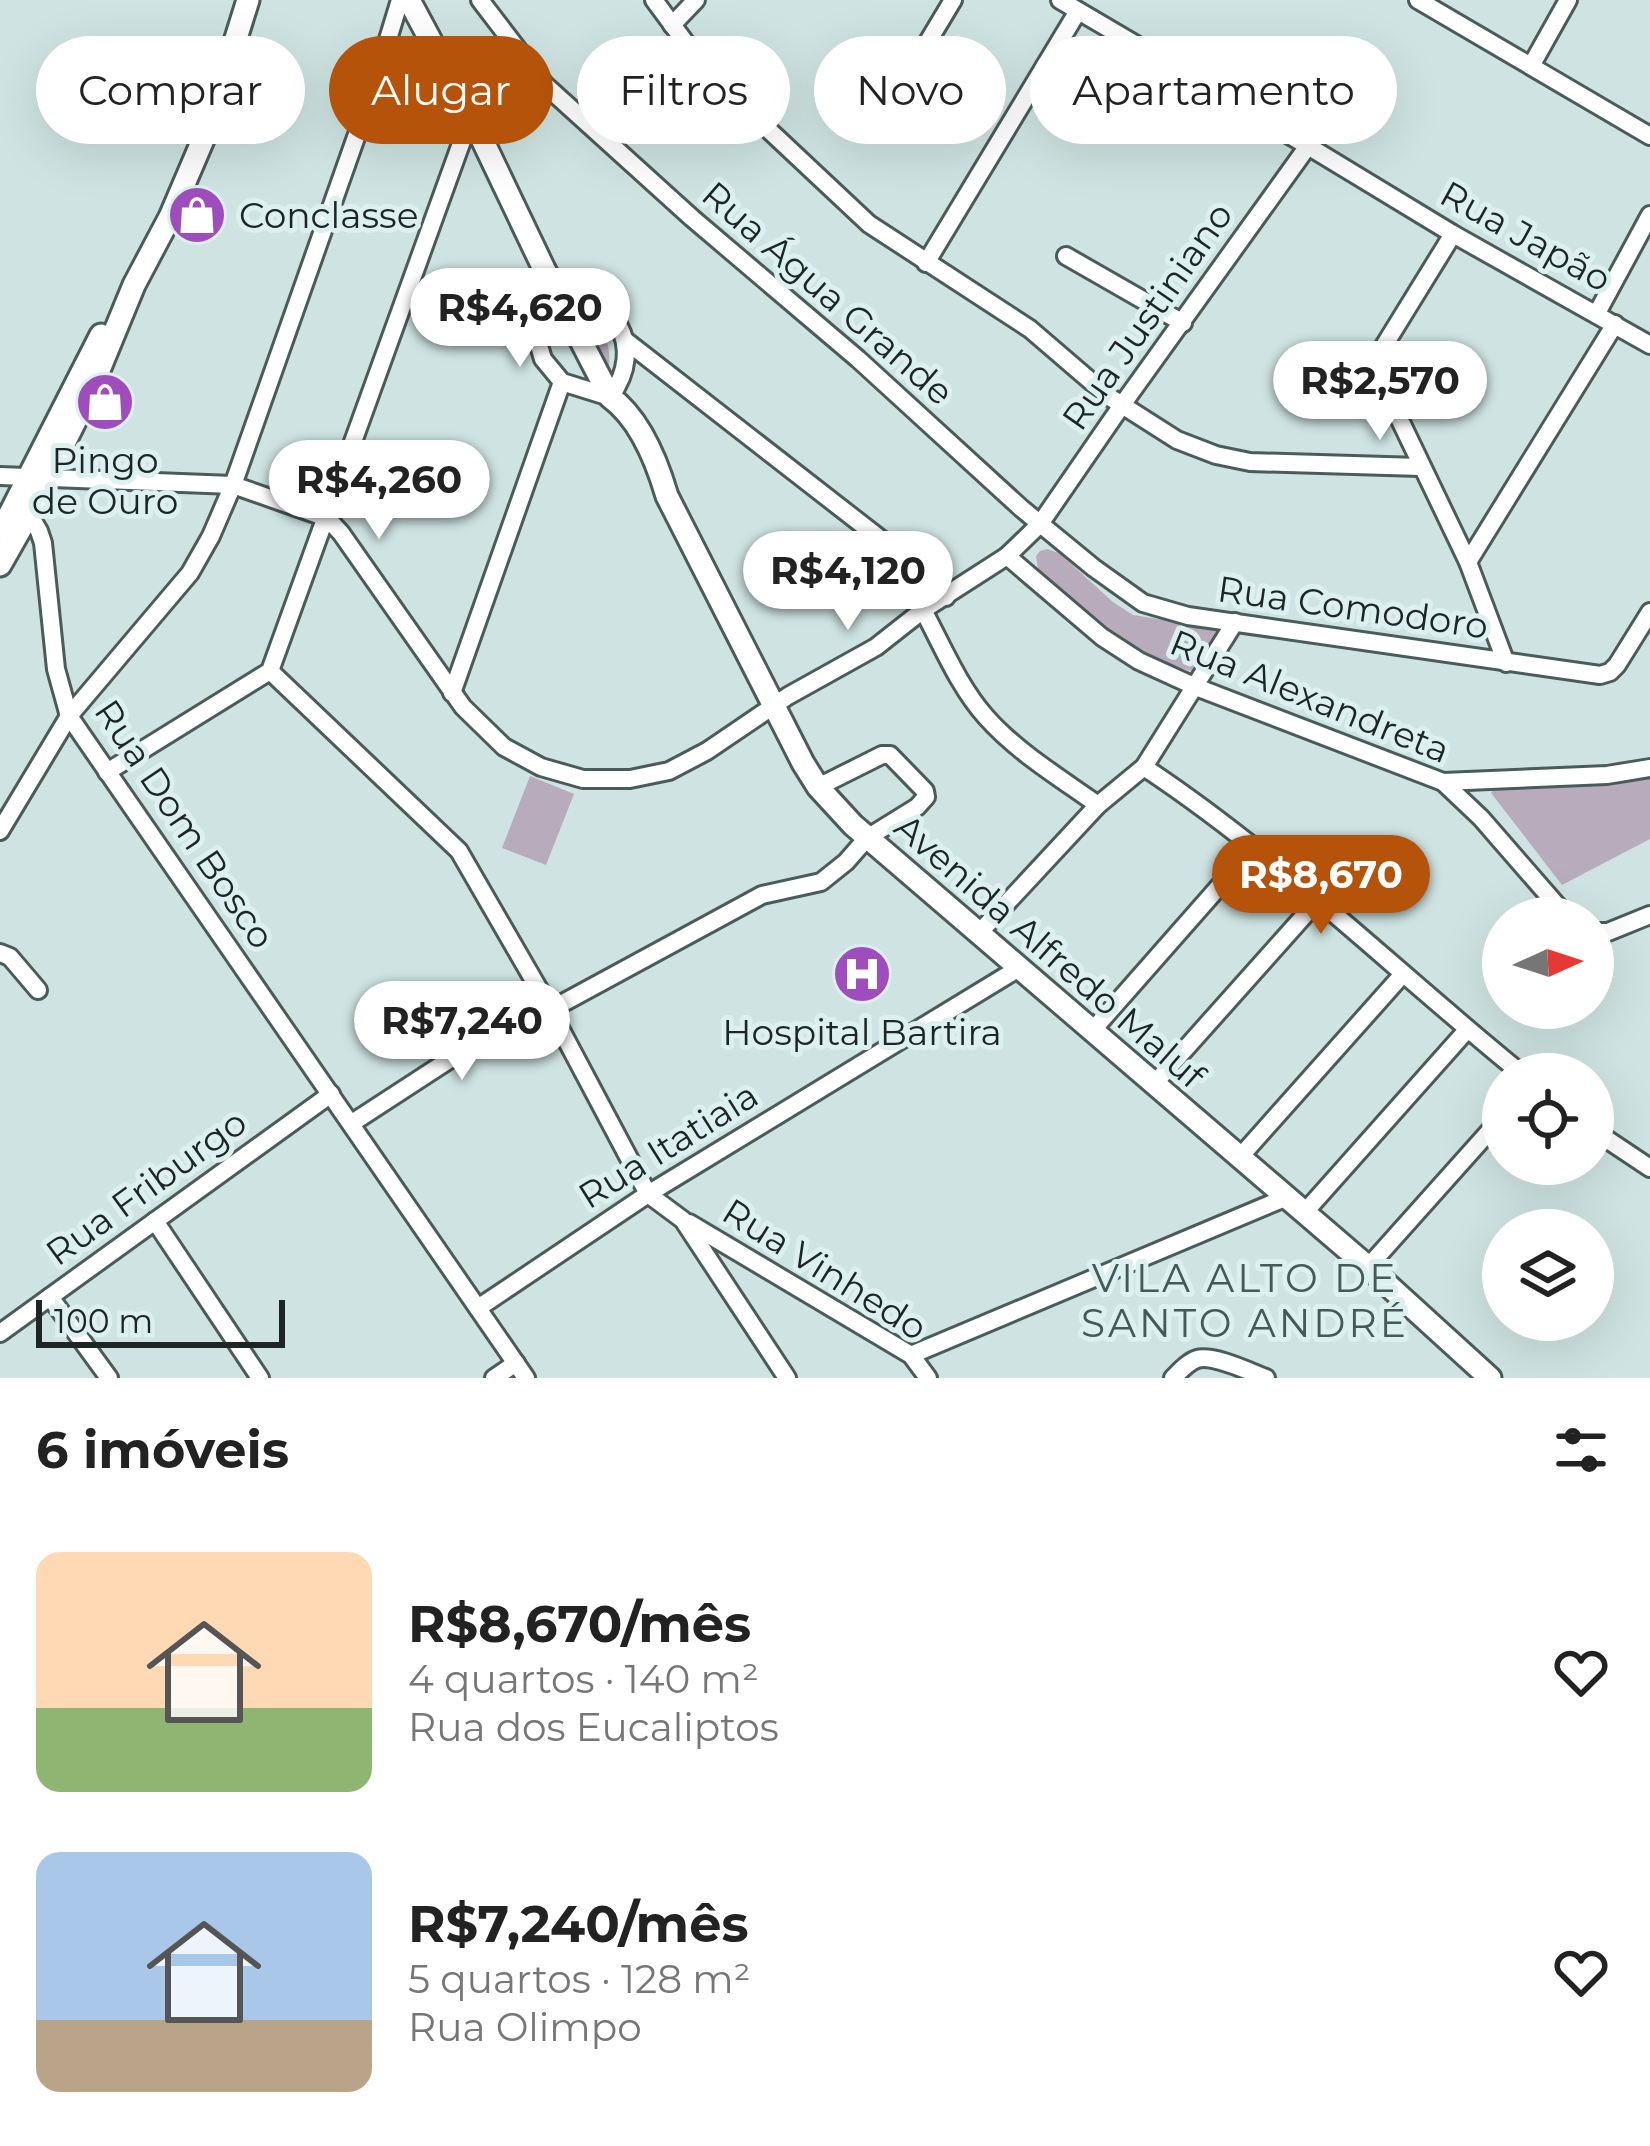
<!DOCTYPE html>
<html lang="pt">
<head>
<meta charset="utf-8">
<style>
  body { margin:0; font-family:Montserrat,sans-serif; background:#f6f6f6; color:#222; height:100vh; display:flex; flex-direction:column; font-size:45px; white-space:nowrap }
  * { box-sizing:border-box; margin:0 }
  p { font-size:39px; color:#767676 }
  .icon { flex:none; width:66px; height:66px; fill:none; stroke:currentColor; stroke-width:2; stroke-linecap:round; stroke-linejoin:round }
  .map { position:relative; height:1378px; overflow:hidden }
  .sheet { display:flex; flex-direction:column; background:#fff; flex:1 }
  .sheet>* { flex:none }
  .top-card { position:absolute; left:36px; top:36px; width:1578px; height:108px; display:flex; gap:24px }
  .needle { width:78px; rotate:87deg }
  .fabs { position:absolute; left:1482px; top:897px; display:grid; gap:24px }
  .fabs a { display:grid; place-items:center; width:132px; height:132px; border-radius:50%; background:#fff; box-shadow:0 12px 48px #0002; font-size:60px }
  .scale { position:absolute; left:36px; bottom:30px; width:249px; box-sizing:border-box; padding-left:12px; border:6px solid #1e2625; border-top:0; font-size:33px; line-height:42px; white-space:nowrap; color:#1e2625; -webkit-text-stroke:9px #dcf1ef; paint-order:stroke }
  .price { position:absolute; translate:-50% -102px; padding:0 27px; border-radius:42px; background:#fff; color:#222; font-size:39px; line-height:78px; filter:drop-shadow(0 3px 6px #0008) }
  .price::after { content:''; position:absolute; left:50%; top:72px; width:36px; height:27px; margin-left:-18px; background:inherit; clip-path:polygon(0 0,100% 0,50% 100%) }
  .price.active { background:#b45309; color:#fff }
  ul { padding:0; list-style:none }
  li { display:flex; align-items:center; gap:36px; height:300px; padding:0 36px }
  li span { display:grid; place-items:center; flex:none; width:336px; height:240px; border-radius:24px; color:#555 }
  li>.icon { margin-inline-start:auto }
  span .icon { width:144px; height:144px; fill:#fffc; stroke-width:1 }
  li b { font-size:51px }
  h2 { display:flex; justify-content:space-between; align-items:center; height:144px; padding:0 36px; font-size:51px }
  .pill { padding:0 42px; border-radius:54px; background:#fff; box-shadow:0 12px 48px #0002; font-size:42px; line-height:108px }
  .pill.active { background:#b45309; color:#fff }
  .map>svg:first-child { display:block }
  .green { fill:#b8acbc }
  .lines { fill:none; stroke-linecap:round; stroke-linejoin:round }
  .minor-casing { stroke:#4a5c5a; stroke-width:22 }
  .major-casing { stroke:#4a5c5a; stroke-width:27 }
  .minor { stroke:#fff; stroke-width:16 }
  .major { stroke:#fff; stroke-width:21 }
  .labels { text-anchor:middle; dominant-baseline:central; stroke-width:10; stroke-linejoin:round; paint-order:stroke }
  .poi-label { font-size:36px; fill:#1e2625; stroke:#dcf1ef }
  .street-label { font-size:36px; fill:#1e2625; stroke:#dcf1ef }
  .neighbourhood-label { font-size:39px; letter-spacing:3px; fill:#475957; stroke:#dcf1ef }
</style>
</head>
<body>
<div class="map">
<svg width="1650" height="1378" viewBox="0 0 1650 1378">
  <rect width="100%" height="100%" fill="#cfe4e2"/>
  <!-- green -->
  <g class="green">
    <path d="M 578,307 C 604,329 611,336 609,371 Z"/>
    <path d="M 1047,549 L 1059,553 L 1113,602 L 1133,615 L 1214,628 L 1220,635 L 1195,670 L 1191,671 C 1134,655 1089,617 1046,579 L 1038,569 L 1036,556 L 1040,551 Z"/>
    <path d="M 1650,772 L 1650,839 L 1562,885 L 1491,793 L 1496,784 Z"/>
    <path d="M 530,776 L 574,794 L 546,865 L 502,848 Z"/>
  </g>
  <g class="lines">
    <defs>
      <g id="minor">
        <path d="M 480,0 L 545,85 L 692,218 L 858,359 L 1021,508 L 1094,568 L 1143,603 L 1188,616 L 1600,675 L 1610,672 L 1617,665 L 1650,612"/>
        <path d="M 654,0 L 708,73 L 869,224 L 1030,329 L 1108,396 L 1177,440 L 1216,455 L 1250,462 L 1420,467"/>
        <path d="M 1060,0 L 1308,146 L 1453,234 L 1650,345"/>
        <path d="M 1418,0 L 1650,136"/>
        <path d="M 672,25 L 696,0"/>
        <path d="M 1531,66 L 1568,0"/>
        <path d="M 887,110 L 953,0"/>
        <path d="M 1453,234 L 1379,354 L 1376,370 L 1468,562 L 1506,663"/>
        <path d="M 1066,256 L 1183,323"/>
        <path d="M 926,263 L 1078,11"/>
        <path d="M 554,288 C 613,292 648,346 610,397 L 562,382 L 543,359 L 537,339 L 537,321 Z"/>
        <path d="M 1597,313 L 1650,215"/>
        <path d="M 626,341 L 932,579 L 946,597"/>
        <path d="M 0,476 L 233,485 L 327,518 L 341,533 L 463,707 L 504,747 L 541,767 L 583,779 L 630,779 L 669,771 L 707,751 L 788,696 L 876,647 L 923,610 L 1007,556 L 1040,524 L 1122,405 L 1308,146"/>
        <path d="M 29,514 L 39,531 L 43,543 L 56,669 L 69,716 L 526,1378"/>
        <path d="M 1007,556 L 1102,637 L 1139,661 L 1196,687 L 1443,782 L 1481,818 L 1568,918"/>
        <path d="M 1468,562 L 1615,324"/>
        <path d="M 923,610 C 942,645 959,687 986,717 C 1017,752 1060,778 1098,805"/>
        <path d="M 270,671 L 459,851 L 544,998 L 648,1194 L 683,1220 L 787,1378"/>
        <path d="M 452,693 L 562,382"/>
        <path d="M 1144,767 C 1280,857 1396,972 1522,1074"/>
        <path d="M 107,772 L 270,671 L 471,116"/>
        <path d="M 1443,782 L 1607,775 L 1650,768"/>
        <path d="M 0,831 L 69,716 L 190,573 L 211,536 L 233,485 L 372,92 L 400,0"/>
        <path d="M 1593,932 L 1608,932 L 1650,915"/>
        <path d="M 979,933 L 1098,805 L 1144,767 L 1235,622"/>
        <path d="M 0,953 L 10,957 L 38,990"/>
        <path d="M 550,1010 L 762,895 L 821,882 L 846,862 L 867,838 L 917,807 L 926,797 L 925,791 L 890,755 L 882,755 L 818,787"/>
        <path d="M 1092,1031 L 1253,848"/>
        <path d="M 1154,1084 L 1319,899"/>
        <path d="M 352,1123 L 544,998"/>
        <path d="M 1593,1130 L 1650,1168"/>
        <path d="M 1240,1157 L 1403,974"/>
        <path d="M 1305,1212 L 1467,1030"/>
        <path d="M 155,1221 L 260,1378"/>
        <path d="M 689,1223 L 911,1355 L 928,1378"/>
        <path d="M 1368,1267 L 1503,1116"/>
        <path d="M 50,1297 L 109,1378"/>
        <path d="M 478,1308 L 648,1194 L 1019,968"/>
        <path d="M 0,1333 L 331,1094"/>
        <path d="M 911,1355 L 1287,1197"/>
        <path d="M 494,1378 L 516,1363"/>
        <path d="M 1173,1378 C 1180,1371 1188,1362 1197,1359 C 1213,1354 1250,1372 1266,1378"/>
      </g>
      <g id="major">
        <path d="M 409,0 L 471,116 L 544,269 L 610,397 C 639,418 657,462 667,496 L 803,763 L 818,787 L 853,825 L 1368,1267 L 1490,1378"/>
        <path d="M 0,533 L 101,335"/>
        <path d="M 0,565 L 29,514 L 92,387 L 134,285 L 170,217 L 208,128 L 248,0"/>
      </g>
    </defs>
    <!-- minor casing -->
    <use href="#minor" class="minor-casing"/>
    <!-- major casing -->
    <use href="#major" class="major-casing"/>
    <!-- minor -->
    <use href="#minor" class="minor"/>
    <!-- major -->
    <use href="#major" class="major"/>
  </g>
  <!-- icons -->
  <defs>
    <symbol id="shop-disc" viewBox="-11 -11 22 22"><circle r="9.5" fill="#9f4dbc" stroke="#dcf1ef"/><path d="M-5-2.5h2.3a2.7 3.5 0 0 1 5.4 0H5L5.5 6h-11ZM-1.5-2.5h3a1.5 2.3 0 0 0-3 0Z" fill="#fff"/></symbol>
    <symbol id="hospital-disc" viewBox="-11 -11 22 22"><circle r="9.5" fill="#9f4dbc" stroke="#dcf1ef"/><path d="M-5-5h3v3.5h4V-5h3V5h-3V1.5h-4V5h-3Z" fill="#fff"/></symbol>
  </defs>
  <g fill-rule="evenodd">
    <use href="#shop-disc" x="164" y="182" width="66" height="66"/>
    <use href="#shop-disc" x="72" y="369" width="66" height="66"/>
    <use href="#hospital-disc" x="829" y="941" width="66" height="66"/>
  </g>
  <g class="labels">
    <!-- poi labels -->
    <g class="poi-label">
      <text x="239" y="215" text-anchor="start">Conclasse</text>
      <text x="105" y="460">Pingo<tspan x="105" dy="41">de Ouro</tspan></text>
      <text x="862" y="1032">Hospital Bartira</text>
    </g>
    <!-- street labels -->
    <g class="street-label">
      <text transform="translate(1526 236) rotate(29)">Rua Japão</text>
      <text transform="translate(828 293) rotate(41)">Rua Água Grande</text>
      <text transform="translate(1147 316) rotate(-55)">Rua Justiniano</text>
      <text transform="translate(1353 607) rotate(8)">Rua Comodoro</text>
      <text transform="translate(1310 696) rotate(22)">Rua Alexandreta</text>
      <text transform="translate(185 824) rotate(56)">Rua Dom Bosco</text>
      <text transform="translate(1050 951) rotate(41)">Avenida Alfredo Maluf</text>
      <text transform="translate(668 1145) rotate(-32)">Rua Itatiaia</text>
      <text transform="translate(146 1187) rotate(-36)">Rua Friburgo</text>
      <text transform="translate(825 1269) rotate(32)">Rua Vinhedo</text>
    </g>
    <!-- neighbourhood labels -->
    <g class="neighbourhood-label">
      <text x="1245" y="1278">VILA ALTO DE<tspan x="1245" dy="45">SANTO ANDRÉ</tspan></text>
    </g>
  </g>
</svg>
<div class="fabs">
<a><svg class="needle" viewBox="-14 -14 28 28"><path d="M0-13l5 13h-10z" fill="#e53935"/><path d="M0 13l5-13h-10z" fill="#767676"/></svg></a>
<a><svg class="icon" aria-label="locate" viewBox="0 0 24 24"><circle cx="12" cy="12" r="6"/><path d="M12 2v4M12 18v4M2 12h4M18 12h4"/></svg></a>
<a><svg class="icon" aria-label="layers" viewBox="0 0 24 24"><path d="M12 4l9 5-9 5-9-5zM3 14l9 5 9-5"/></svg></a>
</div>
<div class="scale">100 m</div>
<b class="price" style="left:520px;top:370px">R$4,620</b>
<b class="price" style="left:1380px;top:443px">R$2,570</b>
<b class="price" style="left:379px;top:542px">R$4,260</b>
<b class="price" style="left:848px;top:633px">R$4,120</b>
<b class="price active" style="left:1321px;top:937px">R$8,670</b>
<b class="price" style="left:462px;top:1083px">R$7,240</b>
<div class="top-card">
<a class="pill">Comprar</a>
<a class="pill active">Alugar</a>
<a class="pill">Filtros</a>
<a class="pill">Novo</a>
<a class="pill">Apartamento</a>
</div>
</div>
<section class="sheet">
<h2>6 imóveis<svg class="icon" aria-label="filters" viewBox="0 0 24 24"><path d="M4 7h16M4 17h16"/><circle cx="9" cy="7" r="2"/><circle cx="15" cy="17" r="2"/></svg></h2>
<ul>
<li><span style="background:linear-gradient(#ffd9b3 65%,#8fb573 0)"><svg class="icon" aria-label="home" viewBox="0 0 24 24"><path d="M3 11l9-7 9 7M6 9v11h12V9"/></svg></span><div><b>R$8,670/mês</b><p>4 quartos · 140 m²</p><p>Rua dos Eucaliptos</p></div><svg class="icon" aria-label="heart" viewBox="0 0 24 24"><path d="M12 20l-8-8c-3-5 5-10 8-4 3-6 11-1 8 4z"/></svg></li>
<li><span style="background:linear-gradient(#a9c7e8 70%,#b9a48a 0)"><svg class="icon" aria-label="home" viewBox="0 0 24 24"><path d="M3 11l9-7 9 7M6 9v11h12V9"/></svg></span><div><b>R$7,240/mês</b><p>5 quartos · 128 m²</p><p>Rua Olimpo</p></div><svg class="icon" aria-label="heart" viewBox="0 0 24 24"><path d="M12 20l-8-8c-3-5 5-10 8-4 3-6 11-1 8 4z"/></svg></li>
</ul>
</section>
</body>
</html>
